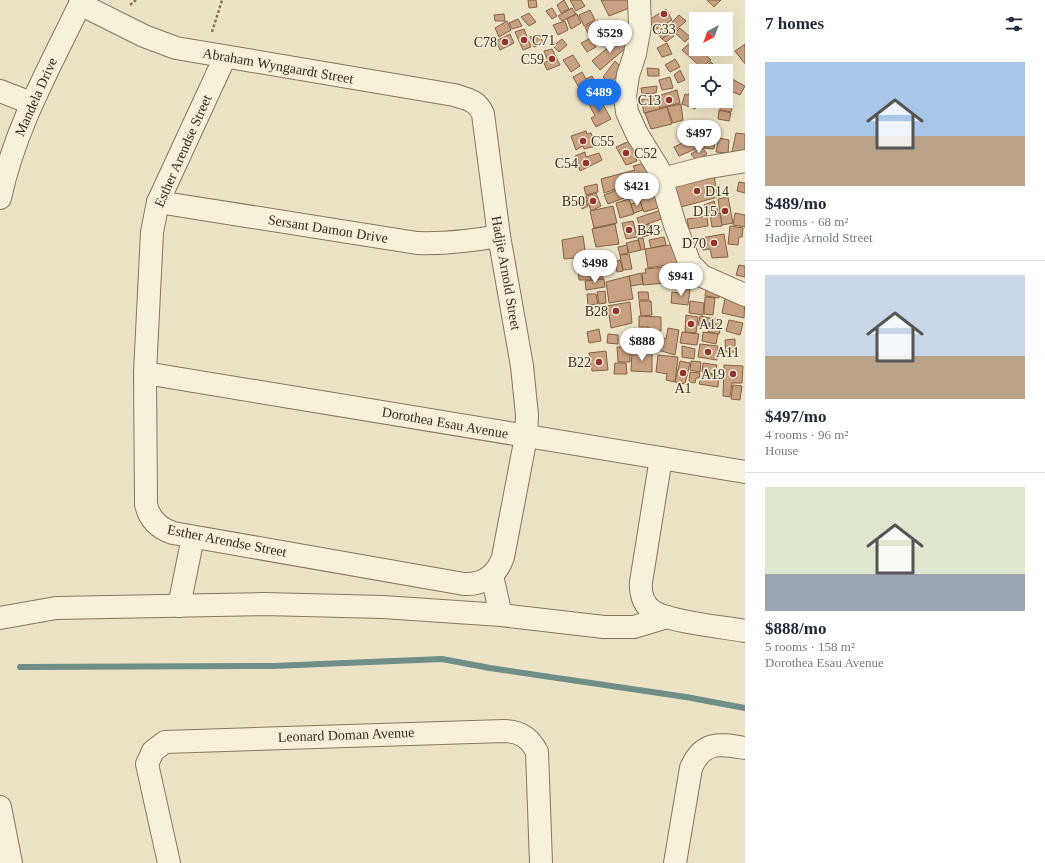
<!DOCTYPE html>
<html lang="en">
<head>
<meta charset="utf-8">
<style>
  body { margin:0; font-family:Georgia,serif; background:#f6f6f7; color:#1f2937; height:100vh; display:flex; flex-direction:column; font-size:15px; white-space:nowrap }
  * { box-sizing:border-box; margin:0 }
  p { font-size:13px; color:#747a83 }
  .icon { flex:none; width:22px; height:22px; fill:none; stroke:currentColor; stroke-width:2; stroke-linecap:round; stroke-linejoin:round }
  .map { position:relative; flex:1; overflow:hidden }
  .drawer { display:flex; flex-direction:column; background:#fff; width:300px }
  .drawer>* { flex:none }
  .needle { width:26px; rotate:221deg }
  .tools { position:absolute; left:689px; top:12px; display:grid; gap:8px }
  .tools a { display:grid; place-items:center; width:44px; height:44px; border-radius:0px; background:#fff; box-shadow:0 4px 16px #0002; font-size:20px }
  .price { position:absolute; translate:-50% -34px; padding:0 9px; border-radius:14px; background:#fff; color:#222; font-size:13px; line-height:26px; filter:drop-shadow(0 1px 2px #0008) }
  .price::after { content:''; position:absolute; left:50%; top:24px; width:12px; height:9px; margin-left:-6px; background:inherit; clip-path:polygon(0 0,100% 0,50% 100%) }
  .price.selected { background:#1a73e8; color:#fff }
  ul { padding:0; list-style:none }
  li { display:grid; align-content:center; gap:8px; height:212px; padding:0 20px }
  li+li { border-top:1px solid #e0e1e3 }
  li span { display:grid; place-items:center; height:124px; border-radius:0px; color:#555 }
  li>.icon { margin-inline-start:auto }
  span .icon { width:72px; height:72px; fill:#fffc; stroke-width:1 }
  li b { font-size:17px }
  h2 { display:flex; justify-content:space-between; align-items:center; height:48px; padding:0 20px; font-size:17px }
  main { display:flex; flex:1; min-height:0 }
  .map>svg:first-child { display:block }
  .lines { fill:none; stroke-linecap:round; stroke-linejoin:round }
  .stream { stroke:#6f8e88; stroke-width:6 }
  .building { fill:#c8a180; stroke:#856145 }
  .minor-casing { stroke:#87765e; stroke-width:24 }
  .path { stroke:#87765e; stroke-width:2.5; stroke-dasharray:3 2; stroke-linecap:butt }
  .minor { stroke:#f7f0da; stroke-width:22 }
  .poi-dot { fill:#923531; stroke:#f4edd7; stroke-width:1.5 }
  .labels { text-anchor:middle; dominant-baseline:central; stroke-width:3; stroke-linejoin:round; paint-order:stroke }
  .poi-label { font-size:14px; fill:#382d20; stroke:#f4edd7; text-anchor:end }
  .street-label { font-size:14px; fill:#382d20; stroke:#f4edd7 }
</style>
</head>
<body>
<main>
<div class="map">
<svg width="745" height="863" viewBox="0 0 745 863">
  <rect width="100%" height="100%" fill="#ece3c7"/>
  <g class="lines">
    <!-- stream -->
    <path class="stream" d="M 20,667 L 273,666 L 442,659 L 490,668 L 686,697 L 745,708"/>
  </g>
  <!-- building -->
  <g class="building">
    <path d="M 528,0 L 536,0 L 537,7 L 529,8 Z"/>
    <path d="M 564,0 L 569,9 L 561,13 L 557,5 Z"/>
    <path d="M 570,0 L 581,0 L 585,6 L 576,11 Z"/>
    <path d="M 601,0 L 629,0 L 632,7 L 609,16 Z"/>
    <path d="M 707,0 L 721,0 L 714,7 Z"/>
    <path d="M 552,8 L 557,16 L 552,19 L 546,11 Z"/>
    <path d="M 572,8 L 576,14 L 562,21 L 558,16 Z"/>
    <path d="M 666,9 L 672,20 L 655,30 L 649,20 Z"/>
    <path d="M 590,10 L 595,20 L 584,26 L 579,15 Z"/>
    <path d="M 529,13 L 536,22 L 529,26 L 521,17 Z"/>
    <path d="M 504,14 L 505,21 L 495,21 L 494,15 Z"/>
    <path d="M 577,14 L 581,23 L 571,29 L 567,19 Z"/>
    <path d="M 679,15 L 686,21 L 675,31 L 669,25 Z"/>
    <path d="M 518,19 L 522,26 L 512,29 L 509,23 Z"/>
    <path d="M 598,20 L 606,37 L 593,43 L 585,27 Z"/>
    <path d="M 507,21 L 511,30 L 499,37 L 495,28 Z"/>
    <path d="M 565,21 L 568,30 L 558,35 L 553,25 Z"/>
    <path d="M 665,25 L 670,32 L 662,39 L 657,33 Z"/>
    <path d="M 680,28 L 690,37 L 685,42 L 675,33 Z"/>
    <path d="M 524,29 L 531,47 L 523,50 L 515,32 Z"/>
    <path d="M 671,32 L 674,36 L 666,42 L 662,39 Z"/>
    <path d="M 510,34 L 514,43 L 500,50 L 496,41 Z"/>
    <path d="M 540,34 L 543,44 L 534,47 L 530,37 Z"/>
    <path d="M 591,38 L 596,47 L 587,52 L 581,43 Z"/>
    <path d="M 619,38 L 627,47 L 600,70 L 592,61 Z"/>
    <path d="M 562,39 L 567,45 L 559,52 L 553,46 Z"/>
    <path d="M 691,42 L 696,49 L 699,49 L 711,60 L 701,67 L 682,50 Z"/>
    <path d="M 667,43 L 672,54 L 662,57 L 657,48 Z"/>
    <path d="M 745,44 L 745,64 L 735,51 Z"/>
    <path d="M 552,49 L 560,65 L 547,70 L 544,63 L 548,61 L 544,51 Z"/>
    <path d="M 573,55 L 580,66 L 571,72 L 563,60 Z"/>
    <path d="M 675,59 L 680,67 L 670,72 L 665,65 Z"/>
    <path d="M 615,61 L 623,69 L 610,84 L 603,77 Z"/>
    <path d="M 711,62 L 719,70 L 709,71 L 704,67 Z"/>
    <path d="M 647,68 L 659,69 L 659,76 L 648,76 Z"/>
    <path d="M 680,70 L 685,80 L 678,83 L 674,75 Z"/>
    <path d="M 582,72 L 586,79 L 592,76 L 597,85 L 591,89 L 596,97 L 587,102 L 573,77 Z"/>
    <path d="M 693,76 L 696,77 L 696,89 L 689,83 Z"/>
    <path d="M 670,77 L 673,88 L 662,90 L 659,80 Z"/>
    <path d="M 730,78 L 745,86 L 740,95 L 726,89 L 726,85 Z"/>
    <path d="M 657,86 L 656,93 L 642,94 L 641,88 Z"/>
    <path d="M 677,90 L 680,103 L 660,108 L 658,96 Z"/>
    <path d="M 690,92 L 696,94 L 696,101 L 698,101 L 695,109 L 682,104 L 685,94 L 688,95 Z"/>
    <path d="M 657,95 L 660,109 L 644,113 L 641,100 Z"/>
    <path d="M 600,99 L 611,119 L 596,127 L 591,118 L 595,116 L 589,104 Z"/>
    <path d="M 721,102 L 733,105 L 731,112 L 720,110 Z"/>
    <path d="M 681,104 L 683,120 L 673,123 L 667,107 Z"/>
    <path d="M 667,107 L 672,124 L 651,129 L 645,113 Z"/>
    <path d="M 719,110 L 731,113 L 729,121 L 718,119 Z"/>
    <path d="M 586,131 L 587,134 L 591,133 L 596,146 L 584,149 L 583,146 L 576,150 L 571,136 Z"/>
    <path d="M 705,131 L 716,131 L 714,149 L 704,148 Z"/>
    <path d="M 736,133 L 745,134 L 745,154 L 732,152 Z"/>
    <path d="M 694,134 L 700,147 L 679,156 L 674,147 L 687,141 L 685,139 Z"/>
    <path d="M 719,138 L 729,140 L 728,153 L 716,152 Z"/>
    <path d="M 632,140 L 636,150 L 633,152 L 637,161 L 626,165 L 616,147 Z"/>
    <path d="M 702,147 L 707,154 L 696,160 L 691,154 Z"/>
    <path d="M 585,152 L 586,157 L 599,153 L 602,160 L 580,171 L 575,156 Z"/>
    <path d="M 644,163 L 655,176 L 604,193 L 601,179 L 635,170 L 633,166 Z"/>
    <path d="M 714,176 L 718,197 L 681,207 L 674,185 Z"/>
    <path d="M 648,179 L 651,190 L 636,196 L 633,186 Z"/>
    <path d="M 739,182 L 745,183 L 745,193 L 737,191 Z"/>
    <path d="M 597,184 L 598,192 L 586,195 L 584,187 Z"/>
    <path d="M 632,186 L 635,193 L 633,193 L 634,195 L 626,198 L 623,189 Z"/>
    <path d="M 622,188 L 624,198 L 608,204 L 604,195 Z"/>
    <path d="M 660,192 L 665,206 L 644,212 L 639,199 Z"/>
    <path d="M 596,193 L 601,206 L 591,211 L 586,196 Z"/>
    <path d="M 585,197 L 588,206 L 582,209 L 580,199 Z"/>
    <path d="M 728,197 L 733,223 L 722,225 L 718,199 Z"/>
    <path d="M 629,199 L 634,214 L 620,218 L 616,203 Z"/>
    <path d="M 640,201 L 643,210 L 634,213 L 631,204 Z"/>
    <path d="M 714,201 L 718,211 L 708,215 L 704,205 Z"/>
    <path d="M 613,206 L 617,223 L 594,228 L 590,211 Z"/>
    <path d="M 661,210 L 664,218 L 640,227 L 637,218 Z"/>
    <path d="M 720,213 L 722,226 L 712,227 L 710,214 Z"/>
    <path d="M 735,213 L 745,215 L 745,227 L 733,225 Z"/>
    <path d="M 707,216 L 708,226 L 689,229 L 687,219 Z"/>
    <path d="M 633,221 L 637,237 L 626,239 L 622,223 Z"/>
    <path d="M 615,224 L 619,244 L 596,247 L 592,229 Z"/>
    <path d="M 649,224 L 652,234 L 643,237 L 639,227 Z"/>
    <path d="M 730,226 L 743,228 L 742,237 L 739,237 L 738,245 L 728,244 Z"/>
    <path d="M 724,234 L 728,257 L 712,258 L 710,249 L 703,250 L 701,238 Z"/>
    <path d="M 583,236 L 586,257 L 564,259 L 562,240 Z"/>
    <path d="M 664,237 L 666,245 L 651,248 L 649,240 Z"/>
    <path d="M 638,238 L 643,238 L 645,249 L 641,250 Z"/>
    <path d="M 638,240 L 641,250 L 629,253 L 626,243 Z"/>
    <path d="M 676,244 L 679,263 L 648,268 L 645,249 Z"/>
    <path d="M 627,245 L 628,253 L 620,255 L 618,247 Z"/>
    <path d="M 629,254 L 632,269 L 623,270 L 620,255 Z"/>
    <path d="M 620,260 L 623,271 L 617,272 L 615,262 Z"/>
    <path d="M 739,265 L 745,266 L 745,277 L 736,275 Z"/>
    <path d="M 590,266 L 591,280 L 579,280 L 578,267 Z"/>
    <path d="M 591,266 L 602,266 L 603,279 L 591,279 Z"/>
    <path d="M 675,266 L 677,282 L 643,285 L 642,273 L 646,273 L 645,269 Z"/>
    <path d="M 641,273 L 643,284 L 631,286 L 629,276 Z"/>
    <path d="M 629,276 L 633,299 L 609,303 L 606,282 Z"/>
    <path d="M 604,279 L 605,287 L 586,290 L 585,281 Z"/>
    <path d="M 682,288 L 690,289 L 688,305 L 671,303 L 672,292 L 681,293 Z"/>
    <path d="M 706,290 L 719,292 L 719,298 L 705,296 Z"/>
    <path d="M 605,291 L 606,303 L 599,304 L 597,292 Z"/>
    <path d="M 638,292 L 648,292 L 649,300 L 639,300 Z"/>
    <path d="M 587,294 L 596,294 L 598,304 L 588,305 Z"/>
    <path d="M 726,294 L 745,298 L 744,318 L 722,313 Z"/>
    <path d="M 705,297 L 715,298 L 713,315 L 704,314 Z"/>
    <path d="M 639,301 L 651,301 L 652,315 L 641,316 Z"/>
    <path d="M 690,301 L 704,303 L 703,315 L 689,313 Z"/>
    <path d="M 630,302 L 632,323 L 611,328 L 609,315 L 602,316 L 601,307 Z"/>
    <path d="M 686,315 L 698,317 L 696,333 L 685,332 Z"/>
    <path d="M 639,316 L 661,317 L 661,331 L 648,329 L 648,327 L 639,327 Z"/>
    <path d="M 700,316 L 710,318 L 709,327 L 698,325 Z"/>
    <path d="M 711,318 L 722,320 L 719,334 L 708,332 Z"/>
    <path d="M 729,320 L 743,323 L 740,335 L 726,331 Z"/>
    <path d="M 668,328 L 679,330 L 675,355 L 658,350 L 660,336 L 666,339 Z"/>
    <path d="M 599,329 L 601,341 L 589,343 L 587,332 Z"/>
    <path d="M 682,332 L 699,334 L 697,345 L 680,343 Z"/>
    <path d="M 703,332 L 718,334 L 716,344 L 702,341 Z"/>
    <rect x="623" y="333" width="16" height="11"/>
    <path d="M 608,334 L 618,335 L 618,344 L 607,343 Z"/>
    <path d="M 735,339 L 735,352 L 726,352 L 725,340 Z"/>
    <path d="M 700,344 L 718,346 L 717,360 L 698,357 Z"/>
    <path d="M 682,346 L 695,349 L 694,359 L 682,357 Z"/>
    <path d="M 617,347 L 630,347 L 630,362 L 618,362 Z"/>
    <path d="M 606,351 L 608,370 L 592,371 L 589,353 Z"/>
    <path d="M 632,352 L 652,352 L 652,372 L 631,371 Z"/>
    <path d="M 658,355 L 678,357 L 675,382 L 666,380 L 667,374 L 656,372 Z"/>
    <path d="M 680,361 L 690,363 L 685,384 L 675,382 Z"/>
    <path d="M 691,361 L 701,362 L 700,372 L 690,370 Z"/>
    <path d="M 615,363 L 626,363 L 627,374 L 614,374 Z"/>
    <path d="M 703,363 L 717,365 L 715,374 L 702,372 Z"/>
    <path d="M 724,365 L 743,366 L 742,383 L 732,383 L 730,397 L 723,396 Z"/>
    <path d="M 690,372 L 700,373 L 699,378 L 696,378 L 695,383 L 689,382 Z"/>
    <path d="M 703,373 L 719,376 L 718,387 L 699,384 Z"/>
    <path d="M 733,385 L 742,386 L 740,400 L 731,399 Z"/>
  </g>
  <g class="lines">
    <defs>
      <g id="minor">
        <path d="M 639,0 L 640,26 L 635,54 L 628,75 L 625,96 L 627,112 L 637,134 L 658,168 L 675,225 L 690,264 L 702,276 L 745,295"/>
        <path d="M 80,4 L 144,36 L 176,48 L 454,95 C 467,99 477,100 483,114 L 499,236 L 522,366 L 527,415 L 526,437 L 503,557 C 497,575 483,585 464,584 L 173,533 C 158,528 149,519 146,504 L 145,373 L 152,232 L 158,202 L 225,57"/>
        <path d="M 0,91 L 31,103"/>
        <path d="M 662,179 L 704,168 L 745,161"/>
        <path d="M 0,198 C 15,127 51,65 82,0"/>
        <path d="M 158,202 L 417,243 C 445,244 471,241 499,236"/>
        <path d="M 145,373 L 745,472"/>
        <path d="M 661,458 L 641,582 C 640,592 643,603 651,610 C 667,622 723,627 745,631"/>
        <path d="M 492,576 L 501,615"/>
        <path d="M 179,606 L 193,537"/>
        <path d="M 0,618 L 56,608 L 264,604 L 383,607 L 501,615 L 604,627 L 634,627 L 667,617"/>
        <path d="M 0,807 L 11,863"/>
        <path d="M 169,863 L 147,764 L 153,751 L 165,742 L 504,731 C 520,731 530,738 537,752 L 541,863"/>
        <path d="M 675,863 L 691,768 C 703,740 720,744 745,748"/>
      </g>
    </defs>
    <!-- minor casing -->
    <use href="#minor" class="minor-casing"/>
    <!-- path -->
    <g class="path">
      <path d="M 130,5 L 136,0"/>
      <path d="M 212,32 L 222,0"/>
    </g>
    <!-- minor -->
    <use href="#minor" class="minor"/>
  </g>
  <!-- markers -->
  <g class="poi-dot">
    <circle cx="664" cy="14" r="4"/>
    <circle cx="524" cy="40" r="4"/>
    <circle cx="505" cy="42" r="4"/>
    <circle cx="552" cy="59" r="4"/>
    <circle cx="669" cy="100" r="4"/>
    <circle cx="583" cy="141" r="4"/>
    <circle cx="626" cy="153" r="4"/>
    <circle cx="586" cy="163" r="4"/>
    <circle cx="697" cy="191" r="4"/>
    <circle cx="593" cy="201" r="4"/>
    <circle cx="725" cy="211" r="4"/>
    <circle cx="629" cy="230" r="4"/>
    <circle cx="714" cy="243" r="4"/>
    <circle cx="616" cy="311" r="4"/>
    <circle cx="691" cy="324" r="4"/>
    <circle cx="708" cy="352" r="4"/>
    <circle cx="599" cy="362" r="4"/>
    <circle cx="683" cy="373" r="4"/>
    <circle cx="733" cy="374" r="4"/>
  </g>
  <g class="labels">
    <!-- poi labels -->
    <g class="poi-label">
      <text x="664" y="29" text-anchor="middle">C33</text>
      <text x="532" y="40" text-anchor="start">C71</text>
      <text x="497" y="42">C78</text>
      <text x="544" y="59">C59</text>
      <text x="661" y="100">C13</text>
      <text x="591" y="141" text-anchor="start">C55</text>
      <text x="634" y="153" text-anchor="start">C52</text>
      <text x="578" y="163">C54</text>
      <text x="705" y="191" text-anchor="start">D14</text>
      <text x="585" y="201">B50</text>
      <text x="717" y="211">D15</text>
      <text x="637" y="230" text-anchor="start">B43</text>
      <text x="706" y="243">D70</text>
      <text x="608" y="311">B28</text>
      <text x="699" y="324" text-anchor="start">A12</text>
      <text x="716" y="352" text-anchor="start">A11</text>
      <text x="591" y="362">B22</text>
      <text x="725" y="374">A19</text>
      <text x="683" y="388" text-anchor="middle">A1</text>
    </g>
    <!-- street labels -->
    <g class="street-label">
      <text transform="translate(278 66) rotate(10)">Abraham Wyngaardt Street</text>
      <text transform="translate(36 97) rotate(-66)">Mandela Drive</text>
      <text transform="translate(183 151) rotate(-66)">Esther Arendse Street</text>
      <text transform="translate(328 229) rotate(9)">Sersant Damon Drive</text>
      <text transform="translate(506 273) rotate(80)">Hadjie Arnold Street</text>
      <text transform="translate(445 423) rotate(10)">Dorothea Esau Avenue</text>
      <text transform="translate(227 541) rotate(11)">Esther Arendse Street</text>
      <text transform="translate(346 735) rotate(-2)">Leonard Doman Avenue</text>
    </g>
  </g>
</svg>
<div class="tools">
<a><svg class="needle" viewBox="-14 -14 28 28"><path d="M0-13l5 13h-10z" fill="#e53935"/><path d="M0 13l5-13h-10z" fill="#747a83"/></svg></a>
<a><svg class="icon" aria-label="locate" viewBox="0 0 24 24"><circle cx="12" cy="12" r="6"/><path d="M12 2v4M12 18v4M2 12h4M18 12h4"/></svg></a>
</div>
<b class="price" style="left:610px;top:54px">$529</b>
<b class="price selected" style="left:599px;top:113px">$489</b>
<b class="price" style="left:699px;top:154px">$497</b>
<b class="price" style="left:637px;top:207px">$421</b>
<b class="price" style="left:595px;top:284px">$498</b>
<b class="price" style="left:681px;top:297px">$941</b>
<b class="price" style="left:642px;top:362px">$888</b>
</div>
<section class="drawer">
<h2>7 homes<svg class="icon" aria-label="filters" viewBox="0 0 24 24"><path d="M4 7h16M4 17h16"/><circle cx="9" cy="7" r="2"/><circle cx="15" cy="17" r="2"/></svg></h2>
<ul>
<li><span style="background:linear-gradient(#a9c7e8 60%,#b9a48a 0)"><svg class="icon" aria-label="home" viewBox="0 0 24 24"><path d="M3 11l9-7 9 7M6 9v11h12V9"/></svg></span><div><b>$489/mo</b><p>2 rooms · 68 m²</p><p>Hadjie Arnold Street</p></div></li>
<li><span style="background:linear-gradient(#c9d6e8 65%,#b9a48a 0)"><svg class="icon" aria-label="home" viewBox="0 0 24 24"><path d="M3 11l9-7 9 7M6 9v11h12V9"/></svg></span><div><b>$497/mo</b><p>4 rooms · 96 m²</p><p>House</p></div></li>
<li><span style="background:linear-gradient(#dfe7d0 70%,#9aa5b1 0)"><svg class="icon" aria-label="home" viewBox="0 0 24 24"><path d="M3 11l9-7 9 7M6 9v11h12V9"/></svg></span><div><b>$888/mo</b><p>5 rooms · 158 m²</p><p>Dorothea Esau Avenue</p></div></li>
</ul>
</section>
</main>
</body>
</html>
